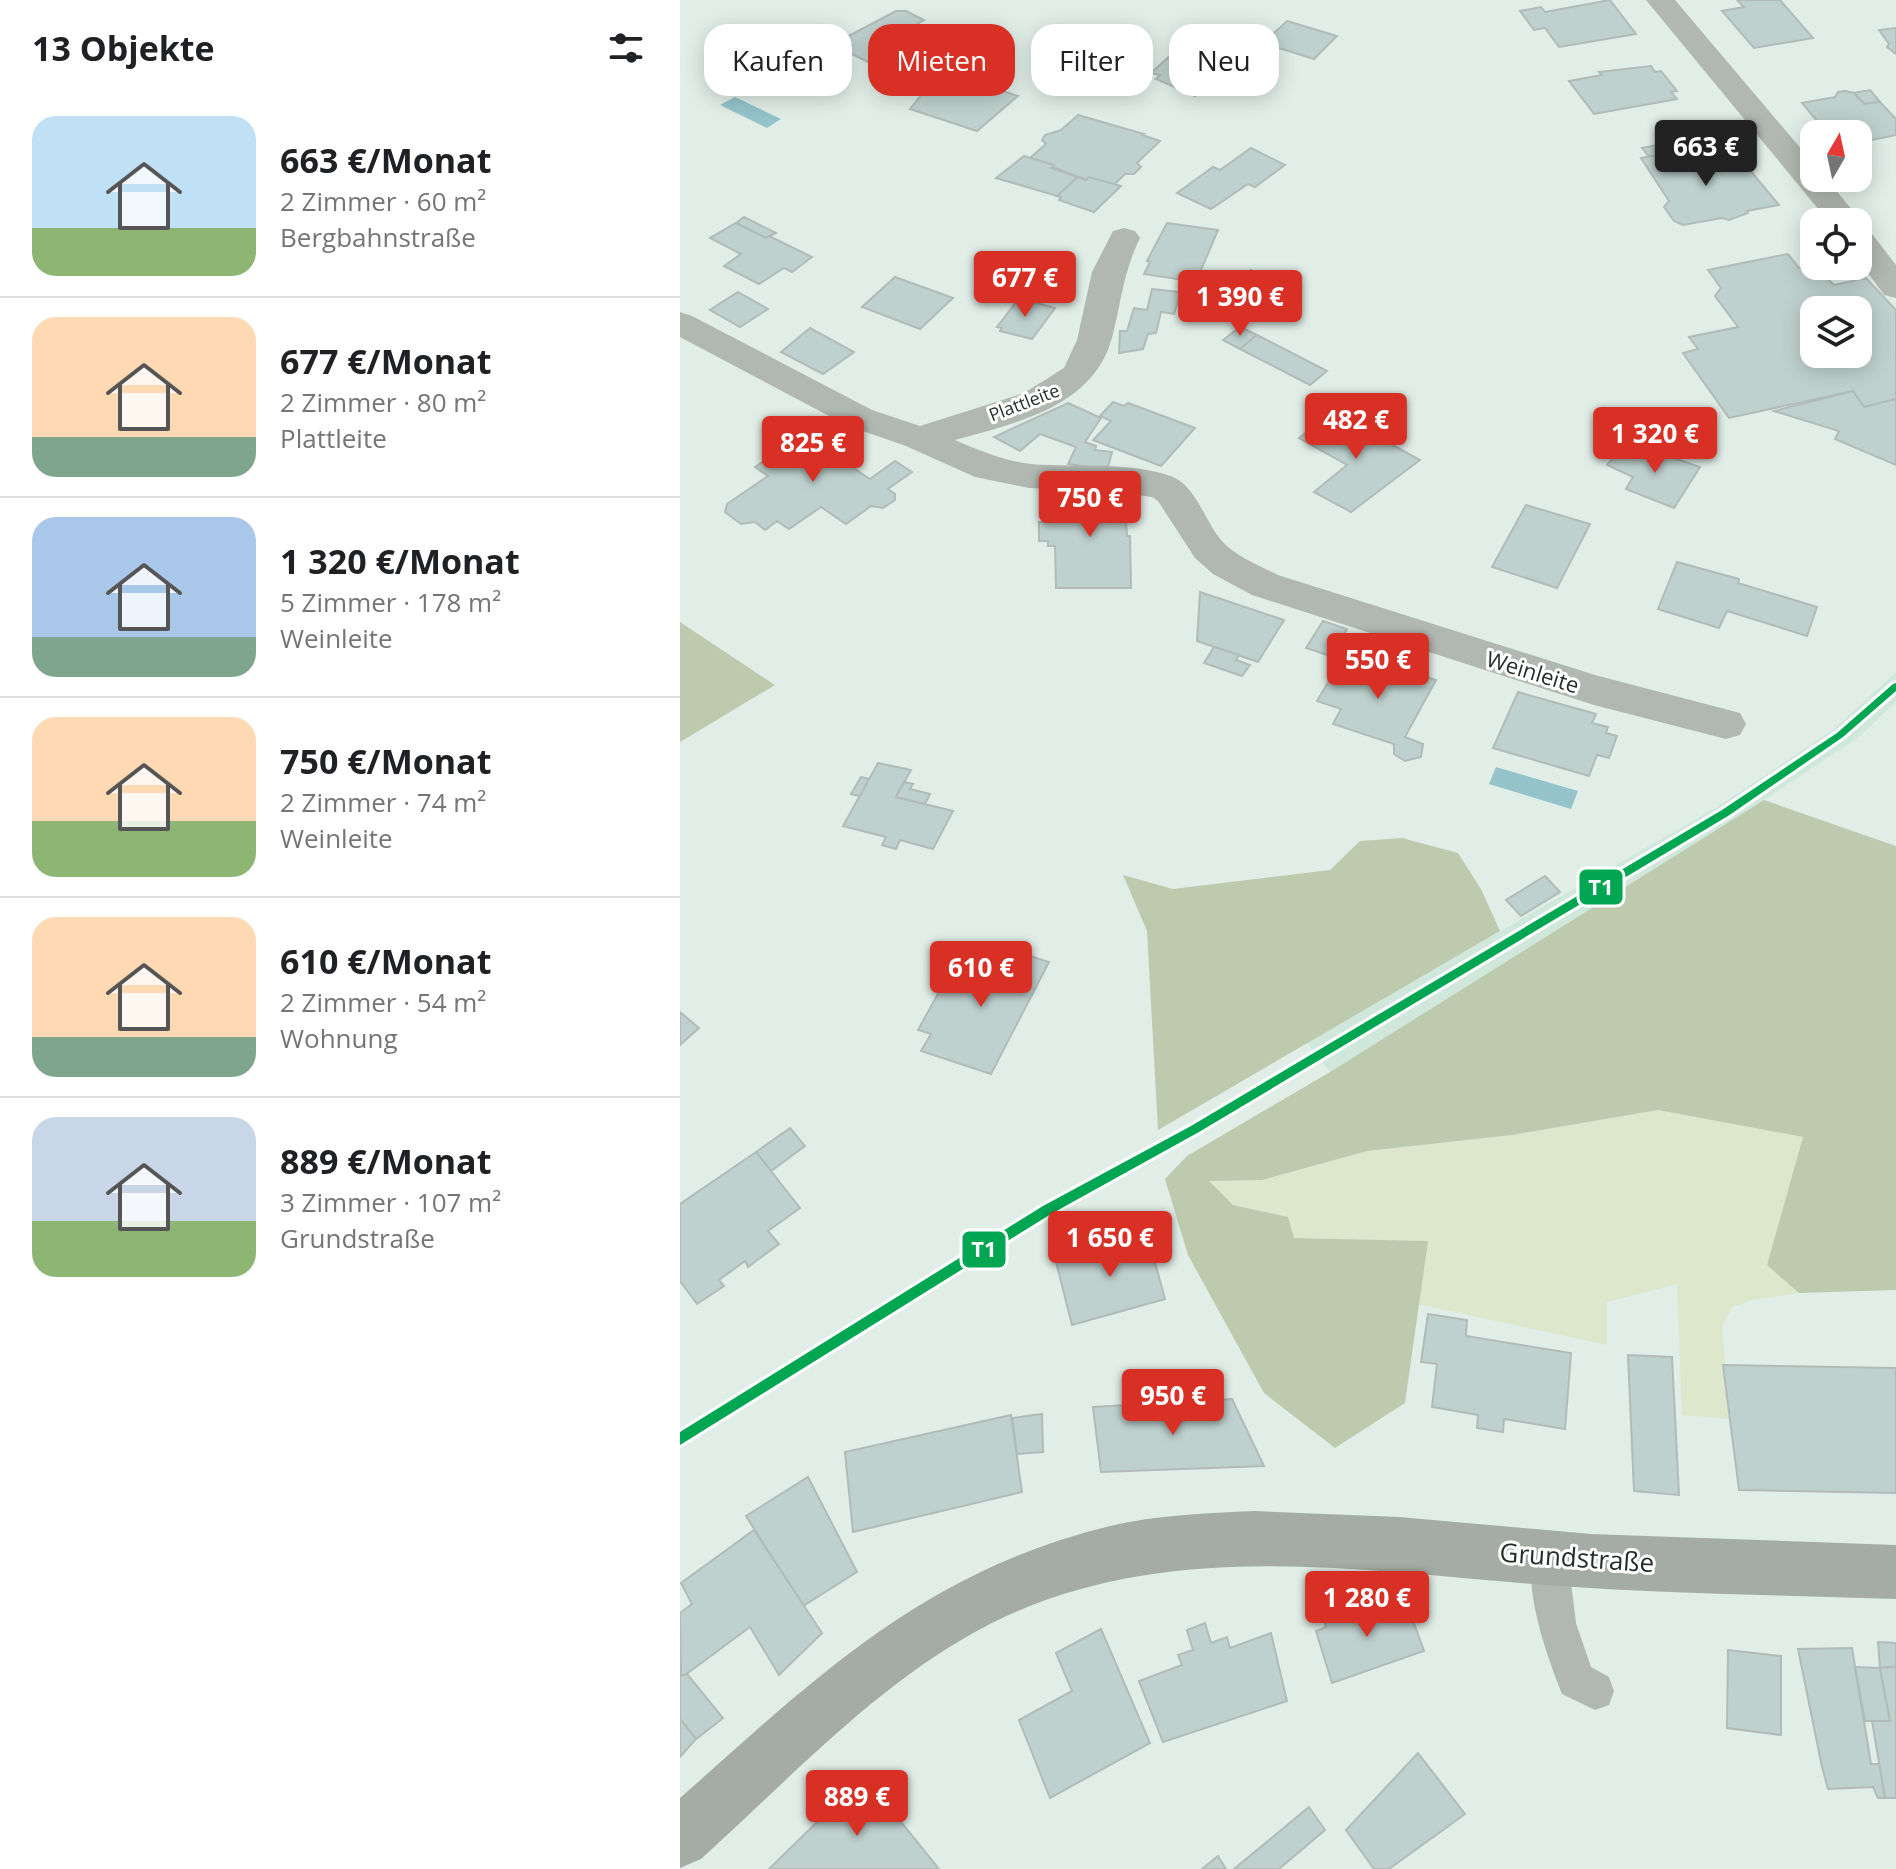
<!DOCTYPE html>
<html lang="de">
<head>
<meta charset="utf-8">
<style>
  body { margin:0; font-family:"Open Sans",sans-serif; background:#f6f6f6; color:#202124; height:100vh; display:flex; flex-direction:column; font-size:30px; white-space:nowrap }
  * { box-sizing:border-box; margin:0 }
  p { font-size:26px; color:#757577 }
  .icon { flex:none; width:44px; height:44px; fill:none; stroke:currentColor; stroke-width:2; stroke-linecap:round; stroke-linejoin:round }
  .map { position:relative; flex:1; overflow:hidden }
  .sheet { display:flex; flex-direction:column; background:#fff; width:680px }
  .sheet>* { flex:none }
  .top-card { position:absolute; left:24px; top:24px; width:760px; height:72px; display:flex; gap:16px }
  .needle { width:52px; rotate:9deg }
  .tools { position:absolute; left:1120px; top:120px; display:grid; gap:16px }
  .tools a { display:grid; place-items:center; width:72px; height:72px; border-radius:16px; background:#fff; box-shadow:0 4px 20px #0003; font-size:40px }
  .price { position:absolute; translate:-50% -68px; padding:0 18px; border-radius:8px; background:#d93025; color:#fff; font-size:26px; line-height:52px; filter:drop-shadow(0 2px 4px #0008) }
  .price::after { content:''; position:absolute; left:50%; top:48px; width:24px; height:18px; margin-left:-12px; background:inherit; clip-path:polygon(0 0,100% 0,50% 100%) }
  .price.on { background:#222; color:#fff }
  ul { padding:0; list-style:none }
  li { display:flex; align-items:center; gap:24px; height:200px; padding:0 32px }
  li+li { border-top:2px solid #e0e0e0 }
  li span { display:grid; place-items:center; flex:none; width:224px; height:160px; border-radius:24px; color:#555 }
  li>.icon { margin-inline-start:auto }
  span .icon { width:96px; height:96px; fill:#fffc; stroke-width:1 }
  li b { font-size:34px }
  h2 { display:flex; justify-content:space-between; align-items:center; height:96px; padding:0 32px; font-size:34px }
  .chip { padding:0 28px; border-radius:24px; background:#fff; box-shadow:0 4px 20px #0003; font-size:28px; line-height:72px }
  .chip.on { background:#d93025; color:#fff }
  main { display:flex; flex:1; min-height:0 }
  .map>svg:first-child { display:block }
  .built { fill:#d0e7dc }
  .green { fill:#dce7cb }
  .forest { fill:#becaae }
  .water { fill:#95c3ca }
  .building { fill:#bfd1ce; stroke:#b1bbb8; stroke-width:2; fill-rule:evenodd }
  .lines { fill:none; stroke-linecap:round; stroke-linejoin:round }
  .service { fill:#b1b7b1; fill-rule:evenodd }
  .minor { fill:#b1b7b1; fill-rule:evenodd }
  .secondary { fill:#a5aca5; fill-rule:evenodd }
  .tram-1-casing { stroke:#fff; stroke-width:6 }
  .tram-1 { fill:#00a651; fill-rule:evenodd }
  .labels { text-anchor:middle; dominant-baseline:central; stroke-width:6; stroke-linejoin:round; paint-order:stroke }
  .far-street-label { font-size:18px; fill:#252e2a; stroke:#fff }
  .street-label { font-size:22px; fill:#252e2a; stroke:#fff }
  .near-street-label { font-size:26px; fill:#252e2a; stroke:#fff }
  .line-badge { stroke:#fff; stroke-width:3 }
  .badge-label { font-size:22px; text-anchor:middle; font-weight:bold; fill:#fff }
</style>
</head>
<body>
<main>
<section class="sheet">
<h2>13 Objekte<svg class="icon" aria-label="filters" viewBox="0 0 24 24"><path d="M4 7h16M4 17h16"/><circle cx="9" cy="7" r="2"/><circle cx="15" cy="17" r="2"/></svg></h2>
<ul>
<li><span style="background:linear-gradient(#bfe0f5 70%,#8fb573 0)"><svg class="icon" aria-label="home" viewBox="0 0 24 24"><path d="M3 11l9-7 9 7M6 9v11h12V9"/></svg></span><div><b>663 €/Monat</b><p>2 Zimmer · 60 m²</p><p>Bergbahnstraße</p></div></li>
<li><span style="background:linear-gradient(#ffd9b3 75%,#7fa58c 0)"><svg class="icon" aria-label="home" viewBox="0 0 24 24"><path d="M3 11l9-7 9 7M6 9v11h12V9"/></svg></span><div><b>677 €/Monat</b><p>2 Zimmer · 80 m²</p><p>Plattleite</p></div></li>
<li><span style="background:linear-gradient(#a9c7e8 75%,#7fa58c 0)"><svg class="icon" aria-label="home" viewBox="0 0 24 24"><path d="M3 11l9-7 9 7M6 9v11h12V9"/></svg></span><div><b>1 320 €/Monat</b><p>5 Zimmer · 178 m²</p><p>Weinleite</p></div></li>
<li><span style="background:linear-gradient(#ffd9b3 65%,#8fb573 0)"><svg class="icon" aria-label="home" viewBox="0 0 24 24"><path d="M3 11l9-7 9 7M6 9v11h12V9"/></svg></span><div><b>750 €/Monat</b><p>2 Zimmer · 74 m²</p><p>Weinleite</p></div></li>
<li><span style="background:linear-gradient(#ffd9b3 75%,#7fa58c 0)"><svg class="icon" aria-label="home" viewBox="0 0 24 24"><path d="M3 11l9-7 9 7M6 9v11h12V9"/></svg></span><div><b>610 €/Monat</b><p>2 Zimmer · 54 m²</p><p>Wohnung</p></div></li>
<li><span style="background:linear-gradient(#c9d6e8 65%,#8fb573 0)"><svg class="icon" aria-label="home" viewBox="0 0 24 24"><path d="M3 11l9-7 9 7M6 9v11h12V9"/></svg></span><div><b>889 €/Monat</b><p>3 Zimmer · 107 m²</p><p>Grundstraße</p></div></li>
</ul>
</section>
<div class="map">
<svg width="1216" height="1869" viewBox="0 0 1216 1869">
  <rect width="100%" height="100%" fill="#e1eee8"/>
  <!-- built -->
  <path class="built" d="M 1216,672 L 1216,702 L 1179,737 L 1084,800 L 650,1072 L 627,1042 L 1037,807 L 1153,730 Z"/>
  <!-- green -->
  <path class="green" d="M 978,1110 L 1124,1137 L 1087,1264 L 1119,1293 L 1072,1300 L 1052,1307 L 1042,1327 L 1050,1419 L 1002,1415 L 997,1284 L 927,1302 L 927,1345 L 738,1304 L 747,1241 L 614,1238 L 608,1217 L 553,1205 L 528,1181 L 582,1180 L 687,1151 L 832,1135 Z"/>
  <!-- forest -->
  <g class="forest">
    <path d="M 0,622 L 95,685 L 0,742 Z"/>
    <path d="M 1084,800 L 1216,846 L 1216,1290 L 1119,1293 L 1087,1265 L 1123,1137 L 978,1110 L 832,1135 L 687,1151 L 582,1180 L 529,1181 L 553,1205 L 608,1217 L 614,1238 L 748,1241 L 725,1403 L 655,1448 L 584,1393 L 508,1255 L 485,1179 L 507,1156 L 650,1072 Z"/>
    <path d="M 722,838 L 778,853 L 801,889 L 820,931 L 478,1130 L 467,931 L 443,875 L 493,889 L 650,870 L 680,841 Z"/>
  </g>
  <!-- water -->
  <g class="water">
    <path d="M 55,97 L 101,119 L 87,128 L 40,105 Z"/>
    <path d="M 816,767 L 898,791 L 891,809 L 809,784 Z"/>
  </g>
  <!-- building -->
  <g class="building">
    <path d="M 930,0 L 956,34 L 879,47 L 865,28 L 854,30 L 840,11 L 861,7 L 865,12 Z"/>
    <path d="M 1057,0 L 1100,0 L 1133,38 L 1074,48 L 1042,11 L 1064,7 Z"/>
    <path d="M 216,11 L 226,11 L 244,20 L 232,27 L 240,30 L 212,49 L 219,55 L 201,65 L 194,65 L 168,52 L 167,48 L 172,45 L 161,40 Z"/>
    <path d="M 607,21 L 657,36 L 634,59 L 583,43 Z"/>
    <path d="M 1216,28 L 1216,54 L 1207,47 L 1209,44 L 1199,30 Z"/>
    <path d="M 502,45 L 556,62 L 526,92 L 521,90 L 515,96 L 476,79 L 480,75 L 471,73 Z"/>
    <path d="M 284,64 L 308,72 L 302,76 L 330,85 L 323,91 L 338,96 L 297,131 L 230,109 L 242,94 L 257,87 Z"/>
    <path d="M 971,66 L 975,72 L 981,71 L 997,91 L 991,92 L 997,99 L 914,114 L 889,81 L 922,75 L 919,72 Z"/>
    <path d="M 1190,90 L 1200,102 L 1184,104 L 1174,93 Z"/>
    <path d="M 1165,91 L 1174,93 L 1184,104 L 1200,102 L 1216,119 L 1216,135 L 1192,140 L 1189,136 L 1178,138 L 1178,134 L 1148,134 L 1122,103 L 1155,97 L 1158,92 Z"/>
    <path d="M 398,115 L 464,134 L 462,135 L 480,141 L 457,163 L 461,167 L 454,174 L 445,174 L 433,186 L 398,177 L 350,158 L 366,144 L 362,140 L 365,135 L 381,130 Z"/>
    <path d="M 994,142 L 1001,151 L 969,157 L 962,148 Z"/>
    <path d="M 571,148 L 605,165 L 575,187 L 568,184 L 531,209 L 497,193 L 533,167 L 540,170 Z"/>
    <path d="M 1006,150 L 1008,153 L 1023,151 L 1037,169 L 1065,164 L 1099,205 L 1067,211 L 1068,213 L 1049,220 L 1042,218 L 1003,225 L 994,221 L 984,207 L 989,201 L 961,158 Z"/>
    <path d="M 344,156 L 374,165 L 371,168 L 398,177 L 377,196 L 316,178 Z"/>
    <path d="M 398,177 L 406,180 L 409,177 L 441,186 L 414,212 L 379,200 L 381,197 L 377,196 Z"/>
    <path d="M 64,217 L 96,233 L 86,238 L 56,223 Z"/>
    <path d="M 56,223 L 86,238 L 89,236 L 132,257 L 112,272 L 104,268 L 79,284 L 44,266 L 61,254 L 30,238 Z"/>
    <path d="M 487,223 L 538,230 L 516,282 L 464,274 L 470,262 L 467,261 Z"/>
    <path d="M 1108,254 L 1119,268 L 1134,265 L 1154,285 L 1186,278 L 1216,310 L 1216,399 L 1184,407 L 1173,391 L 1049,418 L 1003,353 L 1018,349 L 1009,337 L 1058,327 L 1035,296 L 1041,288 L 1028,270 ZM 1134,310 L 1178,310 L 1178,354 L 1134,354 Z"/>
    <path d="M 571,270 L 593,283 L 582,290 L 598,299 L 575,314 L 532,289 L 555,274 L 561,277 Z"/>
    <path d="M 521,271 L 545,280 L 535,287 L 517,279 Z"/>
    <path d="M 215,277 L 273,298 L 240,329 L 182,307 Z"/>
    <path d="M 472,289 L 501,292 L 494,314 L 481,312 L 476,333 L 468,334 L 463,349 L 439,353 L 440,331 L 447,331 L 454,308 L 467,310 Z"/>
    <path d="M 58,292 L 88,309 L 60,327 L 30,310 Z"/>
    <path d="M 339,298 L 375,308 L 352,339 L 320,331 L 322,328 L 317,327 Z"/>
    <path d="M 560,327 L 577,335 L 560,349 L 543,340 Z"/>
    <path d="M 130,328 L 174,352 L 143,374 L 101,352 Z"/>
    <path d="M 577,335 L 647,371 L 630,385 L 560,349 Z"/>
    <path d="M 1173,391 L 1184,407 L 1216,399 L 1216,465 L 1155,439 L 1159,431 L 1094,411 Z"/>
    <path d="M 433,402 L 444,406 L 448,403 L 515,428 L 481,466 L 413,440 L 431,421 L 420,416 Z"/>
    <path d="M 388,403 L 421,418 L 405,442 L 416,446 L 415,450 L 432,452 L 427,470 L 388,464 L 396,447 L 360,434 L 340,451 L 314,437 Z"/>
    <path d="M 652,412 L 740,460 L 671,512 L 634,492 L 667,465 L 619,438 Z"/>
    <path d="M 146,420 L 161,431 L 155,435 L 162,439 L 146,450 L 190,479 L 215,461 L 232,472 L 208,489 L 215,494 L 215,500 L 203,508 L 191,506 L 166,524 L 141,507 L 109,529 L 97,521 L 85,530 L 75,522 L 61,524 L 45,512 L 47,504 L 88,476 L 75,467 Z"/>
    <path d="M 1008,425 L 1021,430 L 1028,439 L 1026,448 L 1016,454 L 1002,455 L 989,450 L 982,441 L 984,432 L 994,426 Z"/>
    <path d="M 944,445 L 969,457 L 973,451 L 1020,467 L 994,508 L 946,489 L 953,477 L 927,465 Z"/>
    <path d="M 450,490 L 450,522 L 446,522 L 447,536 L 450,536 L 451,588 L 376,588 L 375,546 L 368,546 L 368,541 L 359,541 L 359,522 L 369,522 L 369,493 Z"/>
    <path d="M 846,505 L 910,524 L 877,588 L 812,567 Z"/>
    <path d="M 997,562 L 1059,579 L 1058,583 L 1137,607 L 1127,636 L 1047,611 L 1039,628 L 978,609 Z"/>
    <path d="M 520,592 L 604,620 L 578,662 L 517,641 Z"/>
    <path d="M 643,621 L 667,629 L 651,656 L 626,648 Z"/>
    <path d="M 534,647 L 559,655 L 556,660 L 570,665 L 562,676 L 524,663 Z"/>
    <path d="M 667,651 L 756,680 L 725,737 L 743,744 L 741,757 L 725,761 L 714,754 L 714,744 L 653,724 L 661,709 L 637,701 Z"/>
    <path d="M 838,692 L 916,714 L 912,723 L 928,727 L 926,733 L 937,736 L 929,758 L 917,755 L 909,776 L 813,748 Z"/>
    <path d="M 198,763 L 231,770 L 216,797 L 273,811 L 253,849 L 220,840 L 216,849 L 202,845 L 206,837 L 163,826 Z"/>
    <path d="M 181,777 L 189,779 L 180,796 L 171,794 Z"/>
    <path d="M 224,782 L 233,784 L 230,789 L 250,794 L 245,804 L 216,797 Z"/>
    <path d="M 865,876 L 880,892 L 841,916 L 826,900 Z"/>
    <path d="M 318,946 L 369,962 L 311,1074 L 241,1051 L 251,1034 L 238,1030 L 275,963 L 303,972 Z"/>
    <path d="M 0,1012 L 19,1028 L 0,1045 Z"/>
    <path d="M 110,1128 L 125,1146 L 91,1171 L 76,1152 Z"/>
    <path d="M 76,1152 L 120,1208 L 88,1231 L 99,1244 L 68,1267 L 65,1261 L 39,1280 L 44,1286 L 17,1304 L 0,1281 L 0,1204 Z"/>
    <path d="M 467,1233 L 485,1299 L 392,1325 L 375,1258 Z"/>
    <path d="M 748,1314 L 787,1320 L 786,1336 L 891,1353 L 885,1429 L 824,1419 L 823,1432 L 797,1428 L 798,1415 L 752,1407 L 757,1364 L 741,1362 Z"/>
    <path d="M 948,1355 L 992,1357 L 999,1495 L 954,1491 Z"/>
    <path d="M 1043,1365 L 1216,1368 L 1216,1493 L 1059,1490 Z"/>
    <path d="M 552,1399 L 584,1466 L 421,1472 L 413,1407 Z"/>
    <path d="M 362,1414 L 363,1452 L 337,1454 L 332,1418 Z"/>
    <path d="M 331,1415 L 342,1492 L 173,1532 L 165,1452 Z"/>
    <path d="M 128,1477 L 177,1572 L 123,1606 L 66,1516 Z"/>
    <path d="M 74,1530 L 142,1633 L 99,1675 L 70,1627 L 1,1678 L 0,1613 L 12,1604 L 1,1583 Z"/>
    <path d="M 677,1601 L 682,1615 L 726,1601 L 744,1651 L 652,1683 L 636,1631 L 646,1627 L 641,1613 Z"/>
    <path d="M 525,1623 L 531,1643 L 547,1637 L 550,1648 L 591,1633 L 607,1701 L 483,1742 L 459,1681 L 502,1665 L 498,1655 L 513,1650 L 507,1630 Z"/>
    <path d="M 421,1629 L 470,1743 L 370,1798 L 339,1720 L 392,1691 L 376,1653 Z"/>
    <path d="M 1198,1642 L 1216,1643 L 1216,1667 L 1200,1668 Z"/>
    <path d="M 1172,1648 L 1191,1764 L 1200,1764 L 1205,1798 L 1198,1798 L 1193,1787 L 1148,1789 L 1142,1767 L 1118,1649 Z"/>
    <path d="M 1048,1650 L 1101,1656 L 1101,1735 L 1047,1728 Z"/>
    <path d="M 1175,1667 L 1200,1668 L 1210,1721 L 1185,1721 Z"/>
    <path d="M 1216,1667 L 1216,1798 L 1205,1798 L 1192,1721 L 1210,1721 L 1200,1668 Z"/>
    <path d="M 7,1674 L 43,1718 L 16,1739 L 0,1719 L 0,1676 Z"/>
    <path d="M 0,1719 L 16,1739 L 0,1757 Z"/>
    <path d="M 738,1753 L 785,1814 L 709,1869 L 694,1869 L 666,1830 Z"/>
    <path d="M 184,1776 L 259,1869 L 89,1869 Z"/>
    <path d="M 629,1807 L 645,1830 L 599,1869 L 554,1869 Z"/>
    <path d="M 538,1856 L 546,1869 L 522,1869 Z"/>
  </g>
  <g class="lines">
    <!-- service -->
    <path class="service" d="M 869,1539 L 882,1545 L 888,1558 L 896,1623 L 911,1667 L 929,1677 L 934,1691 L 929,1705 L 915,1710 L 882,1694 C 867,1656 840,1583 856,1545 Z"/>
    <!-- minor -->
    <g class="minor">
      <path d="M 966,0 L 995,0 L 1134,164 L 1134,178 L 1146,178 L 1182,222 L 1178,227 L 1189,230 L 1216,265 L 1216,298 L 1204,295 L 1178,259 L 1178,222 L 1149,222 Z"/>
      <path d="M 444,228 L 455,231 L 460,238 C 442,276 442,300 432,338 C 413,407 336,423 275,440 C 300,451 324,461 351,464 C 395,468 452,461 493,477 C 516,487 525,521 541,540 C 556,557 579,565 598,575 L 915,675 L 1060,713 L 1066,724 L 1060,735 L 1046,739 L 914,705 L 572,595 L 533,574 L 515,558 L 478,501 L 472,497 L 428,491 L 349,488 L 295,477 L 226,446 L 168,426 L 0,337 L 0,312 L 12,316 L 192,410 L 240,426 L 344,393 L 384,368 L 397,340 L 412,272 L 433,231 Z"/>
    </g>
    <!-- secondary -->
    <path class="secondary" d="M 575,1511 L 719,1517 L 911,1534 L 1216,1545 L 1216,1599 C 1104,1595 991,1594 879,1586 C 690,1573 490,1534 312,1623 C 201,1679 112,1777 21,1859 L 0,1868 L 0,1798 C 138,1676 243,1572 430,1526 C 477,1515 526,1513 575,1511 Z"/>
    <defs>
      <path id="tram-1" d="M 1216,683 L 1216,691 L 1163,737 L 1048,816 L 519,1132 L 371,1214 L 0,1445 L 0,1432 L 363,1206 L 511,1126 L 1042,810 L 1157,733 L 1213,684 Z"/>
    </defs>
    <!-- tram-1 casing -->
    <use href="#tram-1" class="tram-1-casing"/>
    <!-- tram-1 -->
    <use href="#tram-1" class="tram-1"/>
  </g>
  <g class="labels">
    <!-- far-street labels -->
    <g class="far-street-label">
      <text transform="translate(344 402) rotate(-21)">Plattleite</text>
    </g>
    <!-- street labels -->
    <g class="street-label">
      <text transform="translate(853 671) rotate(17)">Weinleite</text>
    </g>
    <!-- near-street labels -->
    <g class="near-street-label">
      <text transform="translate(897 1557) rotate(4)">Grundstraße</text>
    </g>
  </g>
  <g class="line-badge">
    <rect x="898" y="868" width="46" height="38" rx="8" fill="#00a651"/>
    <rect x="281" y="1230" width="46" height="39" rx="8" fill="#00a651"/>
  </g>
  <g class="badge-label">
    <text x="921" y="895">T1</text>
    <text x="304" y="1257">T1</text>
  </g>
</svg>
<div class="tools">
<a><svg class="needle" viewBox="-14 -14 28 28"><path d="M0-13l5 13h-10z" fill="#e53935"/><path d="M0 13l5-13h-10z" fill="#757577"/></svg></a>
<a><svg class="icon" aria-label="locate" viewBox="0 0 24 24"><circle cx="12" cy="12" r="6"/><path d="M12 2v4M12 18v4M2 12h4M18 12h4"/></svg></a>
<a><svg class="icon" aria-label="layers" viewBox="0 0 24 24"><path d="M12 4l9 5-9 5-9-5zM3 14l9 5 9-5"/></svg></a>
</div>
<b class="price on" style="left:1026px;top:188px">663 €</b>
<b class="price" style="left:345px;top:319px">677 €</b>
<b class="price" style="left:560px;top:338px">1 390 €</b>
<b class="price" style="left:676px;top:461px">482 €</b>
<b class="price" style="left:975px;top:475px">1 320 €</b>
<b class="price" style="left:133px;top:484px">825 €</b>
<b class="price" style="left:410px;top:539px">750 €</b>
<b class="price" style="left:698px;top:701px">550 €</b>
<b class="price" style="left:301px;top:1009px">610 €</b>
<b class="price" style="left:430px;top:1279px">1 650 €</b>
<b class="price" style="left:493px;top:1437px">950 €</b>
<b class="price" style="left:687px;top:1639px">1 280 €</b>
<b class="price" style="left:177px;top:1838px">889 €</b>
<div class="top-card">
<a class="chip">Kaufen</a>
<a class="chip on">Mieten</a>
<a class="chip">Filter</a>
<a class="chip">Neu</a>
</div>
</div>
</main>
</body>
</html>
